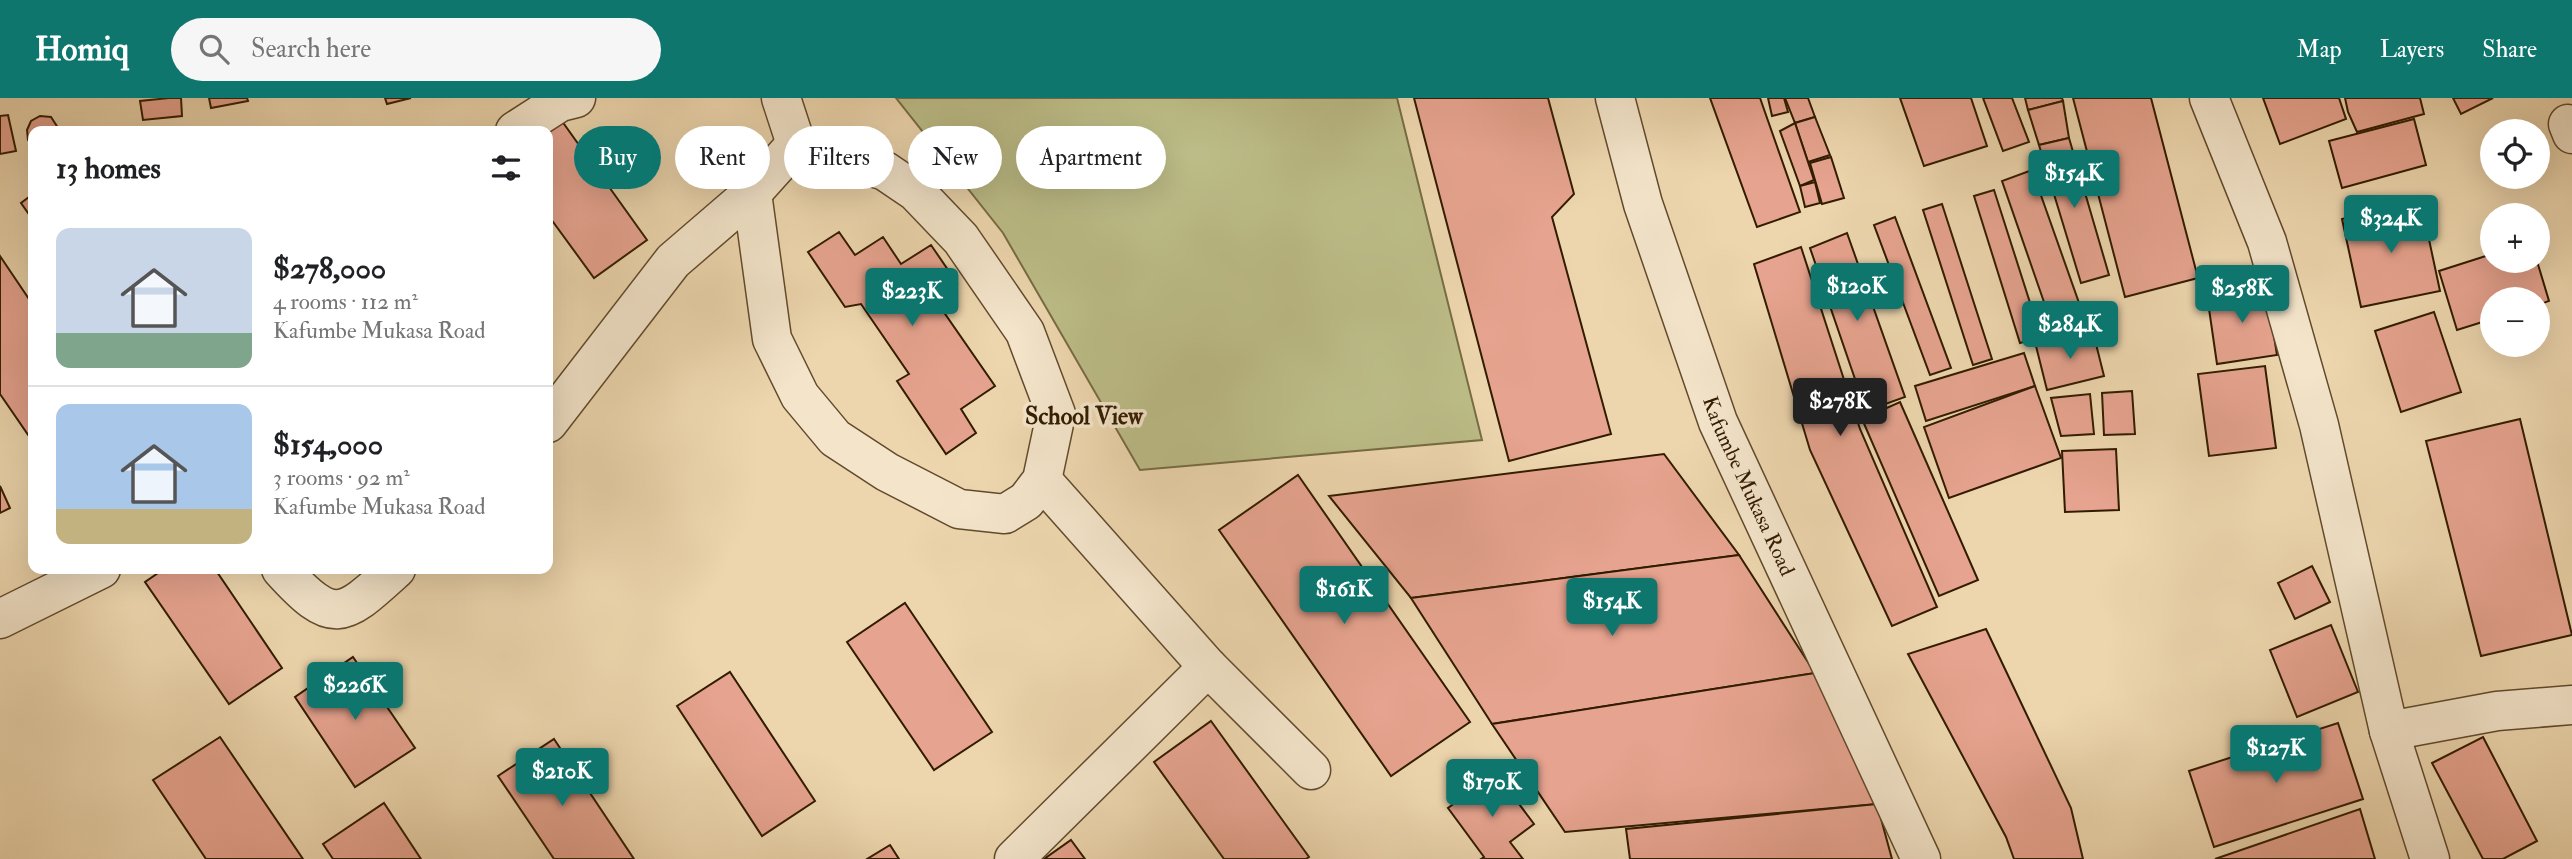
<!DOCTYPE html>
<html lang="en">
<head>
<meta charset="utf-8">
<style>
  body { margin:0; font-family:"IM FELL Double Pica",serif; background:#f6f6f6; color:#202124; height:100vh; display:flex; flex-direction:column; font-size:26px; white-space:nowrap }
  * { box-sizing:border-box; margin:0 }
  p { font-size:23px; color:#757577 }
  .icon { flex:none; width:38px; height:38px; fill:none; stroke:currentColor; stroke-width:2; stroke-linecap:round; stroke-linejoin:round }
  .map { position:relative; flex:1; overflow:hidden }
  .details { position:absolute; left:28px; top:28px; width:525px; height:448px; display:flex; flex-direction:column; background:#fff; border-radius:14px; box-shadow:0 7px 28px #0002 }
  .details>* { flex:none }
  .hud { position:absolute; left:574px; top:28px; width:665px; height:63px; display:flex; gap:14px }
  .fabs { position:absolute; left:2480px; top:21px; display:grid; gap:14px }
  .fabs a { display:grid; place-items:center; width:70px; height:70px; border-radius:50%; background:#fff; box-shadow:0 7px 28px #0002; font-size:35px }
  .price { position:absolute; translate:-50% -60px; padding:0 16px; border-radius:7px; background:#0f766e; color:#fff; font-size:23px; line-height:46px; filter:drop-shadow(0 2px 4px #0008) }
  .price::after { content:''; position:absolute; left:50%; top:42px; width:21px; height:16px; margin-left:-10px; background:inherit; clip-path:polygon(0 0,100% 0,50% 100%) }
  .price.on { background:#222; color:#fff }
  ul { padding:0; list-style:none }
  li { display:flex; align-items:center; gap:21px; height:175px; padding:0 28px }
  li+li { border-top:2px solid #e0e0e0 }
  li span { display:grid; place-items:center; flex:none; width:196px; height:140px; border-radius:14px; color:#555 }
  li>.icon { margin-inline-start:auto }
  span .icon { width:84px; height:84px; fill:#fffc; stroke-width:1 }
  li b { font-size:30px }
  h2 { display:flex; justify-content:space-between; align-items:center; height:84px; padding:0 28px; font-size:30px }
  .tag { padding:0 24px; border-radius:32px; background:#fff; box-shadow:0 7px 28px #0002; font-size:24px; line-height:63px }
  .tag.on { background:#0f766e; color:#fff }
  header { display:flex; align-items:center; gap:42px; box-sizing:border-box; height:98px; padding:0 35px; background:#0f766e; color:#fff }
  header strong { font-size:33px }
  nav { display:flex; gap:38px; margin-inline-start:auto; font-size:24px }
  .search { width:490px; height:63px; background:#f6f6f6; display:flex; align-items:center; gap:18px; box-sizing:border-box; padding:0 24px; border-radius:38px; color:#757577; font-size:26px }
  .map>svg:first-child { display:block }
  .green { fill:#bcbd88; stroke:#776c44; stroke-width:2 }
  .building { fill:#e6a38f; stroke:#321c00; stroke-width:2 }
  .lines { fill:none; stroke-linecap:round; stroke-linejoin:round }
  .minor-casing { stroke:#614a2c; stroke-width:41 }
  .minor { stroke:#f3e4ca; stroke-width:38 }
  .labels { text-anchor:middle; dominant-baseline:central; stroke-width:7; stroke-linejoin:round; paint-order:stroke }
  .street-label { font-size:21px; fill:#321c00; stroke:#f3e4ca }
  .quarter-label { font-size:24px; font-weight:bold; fill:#321c00; stroke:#f3e4ca }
</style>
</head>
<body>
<header>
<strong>Homiq</strong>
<div class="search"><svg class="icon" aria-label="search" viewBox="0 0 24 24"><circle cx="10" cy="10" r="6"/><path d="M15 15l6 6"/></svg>Search here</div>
<nav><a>Map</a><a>Layers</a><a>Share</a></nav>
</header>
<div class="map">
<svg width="2572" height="761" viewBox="0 0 2572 761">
  <rect width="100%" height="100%" fill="#edd6ae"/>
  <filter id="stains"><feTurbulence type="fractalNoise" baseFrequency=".00286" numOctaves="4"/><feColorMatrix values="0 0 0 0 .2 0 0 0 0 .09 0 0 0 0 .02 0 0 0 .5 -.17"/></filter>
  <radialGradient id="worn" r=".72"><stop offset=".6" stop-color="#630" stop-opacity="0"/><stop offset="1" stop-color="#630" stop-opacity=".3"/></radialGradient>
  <!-- green -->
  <path class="green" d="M 896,0 L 1397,0 L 1482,342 L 1140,372 L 1003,135 Z"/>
  <!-- building -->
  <g class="building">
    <path d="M 169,0 L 181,0 L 182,18 L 143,22 L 140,3 Z"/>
    <path d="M 209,0 L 247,0 L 248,3 L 211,10 Z"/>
    <path d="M 385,0 L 411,0 L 387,6 Z"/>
    <path d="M 1414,0 L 1548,0 L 1574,96 L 1552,119 L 1611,336 L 1509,363 Z"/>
    <path d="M 1710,0 L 1760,0 L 1800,114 L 1757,129 Z"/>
    <path d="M 1768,0 L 1784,0 L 1788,14 L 1772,18 Z"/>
    <path d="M 1785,0 L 1808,0 L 1815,19 L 1795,25 Z"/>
    <path d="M 1900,0 L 1971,0 L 1987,48 L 1924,68 Z"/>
    <path d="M 1983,0 L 2012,0 L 2029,44 L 2003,53 Z"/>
    <path d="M 2025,0 L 2062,0 L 2063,3 L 2028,12 Z"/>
    <path d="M 2073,0 L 2151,0 L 2198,180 L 2125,199 Z"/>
    <path d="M 2263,0 L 2339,0 L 2346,21 L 2280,46 Z"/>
    <path d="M 2345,0 L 2420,0 L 2424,16 L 2357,34 L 2348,14 Z"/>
    <path d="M 2453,0 L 2493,0 L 2461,16 Z"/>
    <path d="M 2063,3 L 2069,40 L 2039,47 L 2028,12 Z"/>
    <path d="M 8,17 L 16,53 L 0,56 L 0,18 Z"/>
    <path d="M 40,18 L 51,19 L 60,33 L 33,33 L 33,47 L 28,42 L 27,32 L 31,23 Z"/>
    <path d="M 559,19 L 647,142 L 594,180 L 548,117 L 548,33 Z"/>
    <path d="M 1815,19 L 1830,57 L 1808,64 L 1795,25 Z"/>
    <path d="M 2414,21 L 2426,67 L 2342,90 L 2329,43 Z"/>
    <path d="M 1795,25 L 1814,82 L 1800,88 L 1780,33 Z"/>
    <path d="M 2069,40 L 2109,177 L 2081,185 L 2039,47 Z"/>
    <path d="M 1831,59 L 1844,100 L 1822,106 L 1810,65 Z"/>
    <path d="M 2032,72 L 2084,219 L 2053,230 L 2002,83 Z"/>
    <path d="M 1815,84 L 1820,105 L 1805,109 L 1800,88 Z"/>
    <path d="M 1994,92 L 2041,239 L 2020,245 L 1974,98 Z"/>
    <path d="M 33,96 L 33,122 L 21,105 Z"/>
    <path d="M 2421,104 L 2440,193 L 2361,209 L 2342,121 Z"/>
    <path d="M 1942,106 L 1992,261 L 1973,267 L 1923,112 Z"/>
    <path d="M 1895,119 L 1951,270 L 1930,277 L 1874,127 Z"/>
    <path d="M 839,134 L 855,157 L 883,139 L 901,166 L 931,147 L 957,185 L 947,192 L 954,202 L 941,210 L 995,288 L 961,311 L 976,335 L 946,356 L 897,283 L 909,276 L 861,206 L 845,209 L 808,154 Z"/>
    <path d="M 1847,135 L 1905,299 L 1866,313 L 1810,150 Z"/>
    <path d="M 1801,149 L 1860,331 L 1937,509 L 1892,528 L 1810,352 L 1754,166 Z"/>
    <path d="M 2492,156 L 2492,163 L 2537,163 L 2549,203 L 2538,207 L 2538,201 L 2492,201 L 2492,221 L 2457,232 L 2439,173 Z"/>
    <path d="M 0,158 L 33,207 L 33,344 L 0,296 Z"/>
    <path d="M 2266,188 L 2277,257 L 2217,266 L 2207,197 Z"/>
    <path d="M 2434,214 L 2461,294 L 2401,314 L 2375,233 Z"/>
    <path d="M 2093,234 L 2104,278 L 2047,292 L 2036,248 Z"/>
    <path d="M 2024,255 L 2035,288 L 1926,323 L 1915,288 Z"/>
    <path d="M 2265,268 L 2276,350 L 2209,358 L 2198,276 Z"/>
    <path d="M 2035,288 L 2061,360 L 1949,400 L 1924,329 Z"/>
    <path d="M 2132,293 L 2135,336 L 2104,337 L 2102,295 Z"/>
    <path d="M 2090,296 L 2094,336 L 2061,338 L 2051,300 Z"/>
    <path d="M 1900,304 L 1978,482 L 1939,498 L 1862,321 Z"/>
    <path d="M 2520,321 L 2572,537 L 2481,558 L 2426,343 Z"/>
    <path d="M 2116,351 L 2119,412 L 2065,414 L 2062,353 Z"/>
    <path d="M 1664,356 L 1739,457 L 1411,500 L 1329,398 Z"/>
    <path d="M 1298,377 L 1470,624 L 1391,678 L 1219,432 Z"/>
    <path d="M 0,388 L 10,410 L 0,415 Z"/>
    <path d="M 1739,457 L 1815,575 L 1492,626 L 1411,500 Z"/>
    <path d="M 2312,468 L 2330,504 L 2295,521 L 2278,485 Z"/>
    <path d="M 164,471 L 215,471 L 282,570 L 229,606 L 145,484 Z"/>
    <path d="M 905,505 L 992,634 L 934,672 L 847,544 Z"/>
    <path d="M 2331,527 L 2358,594 L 2297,619 L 2270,552 Z"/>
    <path d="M 1986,531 L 2071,710 L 2083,761 L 2014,761 L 2006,739 L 1908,556 Z"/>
    <path d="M 353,559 L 415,650 L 355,689 L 295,599 Z"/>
    <path d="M 730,574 L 815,703 L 762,738 L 677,608 Z"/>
    <path d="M 1815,575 L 1877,706 L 1565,734 L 1492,626 Z"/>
    <path d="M 1211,623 L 1309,759 L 1306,761 L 1224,761 L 1154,664 Z"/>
    <path d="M 2338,625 L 2363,701 L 2214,749 L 2189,673 Z"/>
    <path d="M 220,639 L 303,761 L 206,761 L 153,682 Z"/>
    <path d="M 2483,639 L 2537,743 L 2503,761 L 2483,761 L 2432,665 Z"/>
    <path d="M 554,641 L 634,761 L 554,761 L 498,678 Z"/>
    <path d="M 1496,675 L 1534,726 L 1510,744 L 1523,761 L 1481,761 L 1484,759 L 1448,710 Z"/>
    <path d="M 384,705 L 421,761 L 333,761 L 323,746 Z"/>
    <path d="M 1877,706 L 1892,761 L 1630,761 L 1626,731 Z"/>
    <path d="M 2360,711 L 2375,761 L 2215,761 Z"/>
    <path d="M 1071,742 L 1085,761 L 1044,761 Z"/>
    <path d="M 890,747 L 899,761 L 867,761 Z"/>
  </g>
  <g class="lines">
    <defs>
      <g id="minor">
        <path d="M 781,0 L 796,46"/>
        <path id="s1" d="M 1615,0 L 1643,106 L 1718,324 L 1921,761"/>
        <path d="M 2209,0 L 2267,144 L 2319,327 L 2389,633 L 2430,761"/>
        <path d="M 2568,26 L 2572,36"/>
        <path d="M 515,33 L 560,4 L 576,0"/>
        <path d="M 752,95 L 772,241 L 800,298 L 835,340 L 887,374 L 959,411 L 1005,416 L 1026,403 L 1042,382 L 1056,316 L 1025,234 L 961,141 L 916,94 L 885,73 L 796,46"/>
        <path d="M 548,325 L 673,163 L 752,95 L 796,46"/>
        <path d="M 1042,382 L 1208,569 L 1311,672"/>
        <path d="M 281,471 C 334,530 343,519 396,471"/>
        <path d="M 0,521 L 101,471"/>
        <path d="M 2389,633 L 2497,613 L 2572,607"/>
        <path d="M 1014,761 L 1208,569"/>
      </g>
    </defs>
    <!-- minor casing -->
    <use href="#minor" class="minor-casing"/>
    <!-- minor -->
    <use href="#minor" class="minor"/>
  </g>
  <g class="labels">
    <!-- street labels -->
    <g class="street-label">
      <text stroke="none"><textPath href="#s1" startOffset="411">Kafumbe Mukasa Road</textPath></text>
    </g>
    <!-- quarter labels -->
    <g class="quarter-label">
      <text x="1084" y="318">School View</text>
    </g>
  </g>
  <rect width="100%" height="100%" filter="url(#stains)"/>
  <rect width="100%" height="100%" fill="url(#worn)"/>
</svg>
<div class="fabs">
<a><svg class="icon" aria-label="locate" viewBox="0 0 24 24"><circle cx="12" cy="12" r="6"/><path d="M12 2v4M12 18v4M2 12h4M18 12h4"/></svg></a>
<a>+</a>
<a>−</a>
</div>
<b class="price" style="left:2074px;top:112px">$154K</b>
<b class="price" style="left:2391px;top:157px">$324K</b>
<b class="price" style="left:1857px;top:225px">$120K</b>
<b class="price" style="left:2242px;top:227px">$258K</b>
<b class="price" style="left:912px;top:230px">$223K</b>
<b class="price" style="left:2070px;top:263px">$284K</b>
<b class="price on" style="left:1840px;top:340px">$278K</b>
<b class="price" style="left:1344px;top:528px">$161K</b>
<b class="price" style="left:1612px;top:540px">$154K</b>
<b class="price" style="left:355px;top:624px">$226K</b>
<b class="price" style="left:2276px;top:687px">$127K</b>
<b class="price" style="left:562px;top:710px">$210K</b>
<b class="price" style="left:1492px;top:721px">$170K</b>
<div class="hud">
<a class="tag on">Buy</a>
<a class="tag">Rent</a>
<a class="tag">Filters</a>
<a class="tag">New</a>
<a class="tag">Apartment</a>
</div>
<section class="details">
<h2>13 homes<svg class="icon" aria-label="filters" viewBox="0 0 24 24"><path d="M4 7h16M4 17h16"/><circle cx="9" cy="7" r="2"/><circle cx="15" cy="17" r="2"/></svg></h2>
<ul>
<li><span style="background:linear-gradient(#c9d6e8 75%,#7fa58c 0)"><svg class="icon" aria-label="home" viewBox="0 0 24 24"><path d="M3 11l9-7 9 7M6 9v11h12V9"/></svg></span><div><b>$278,000</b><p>4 rooms · 112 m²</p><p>Kafumbe Mukasa Road</p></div></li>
<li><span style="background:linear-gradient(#a9c7e8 75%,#c2b280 0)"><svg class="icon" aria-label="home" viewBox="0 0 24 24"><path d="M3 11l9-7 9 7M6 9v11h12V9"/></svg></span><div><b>$154,000</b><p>3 rooms · 92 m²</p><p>Kafumbe Mukasa Road</p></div></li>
</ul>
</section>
</div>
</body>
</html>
